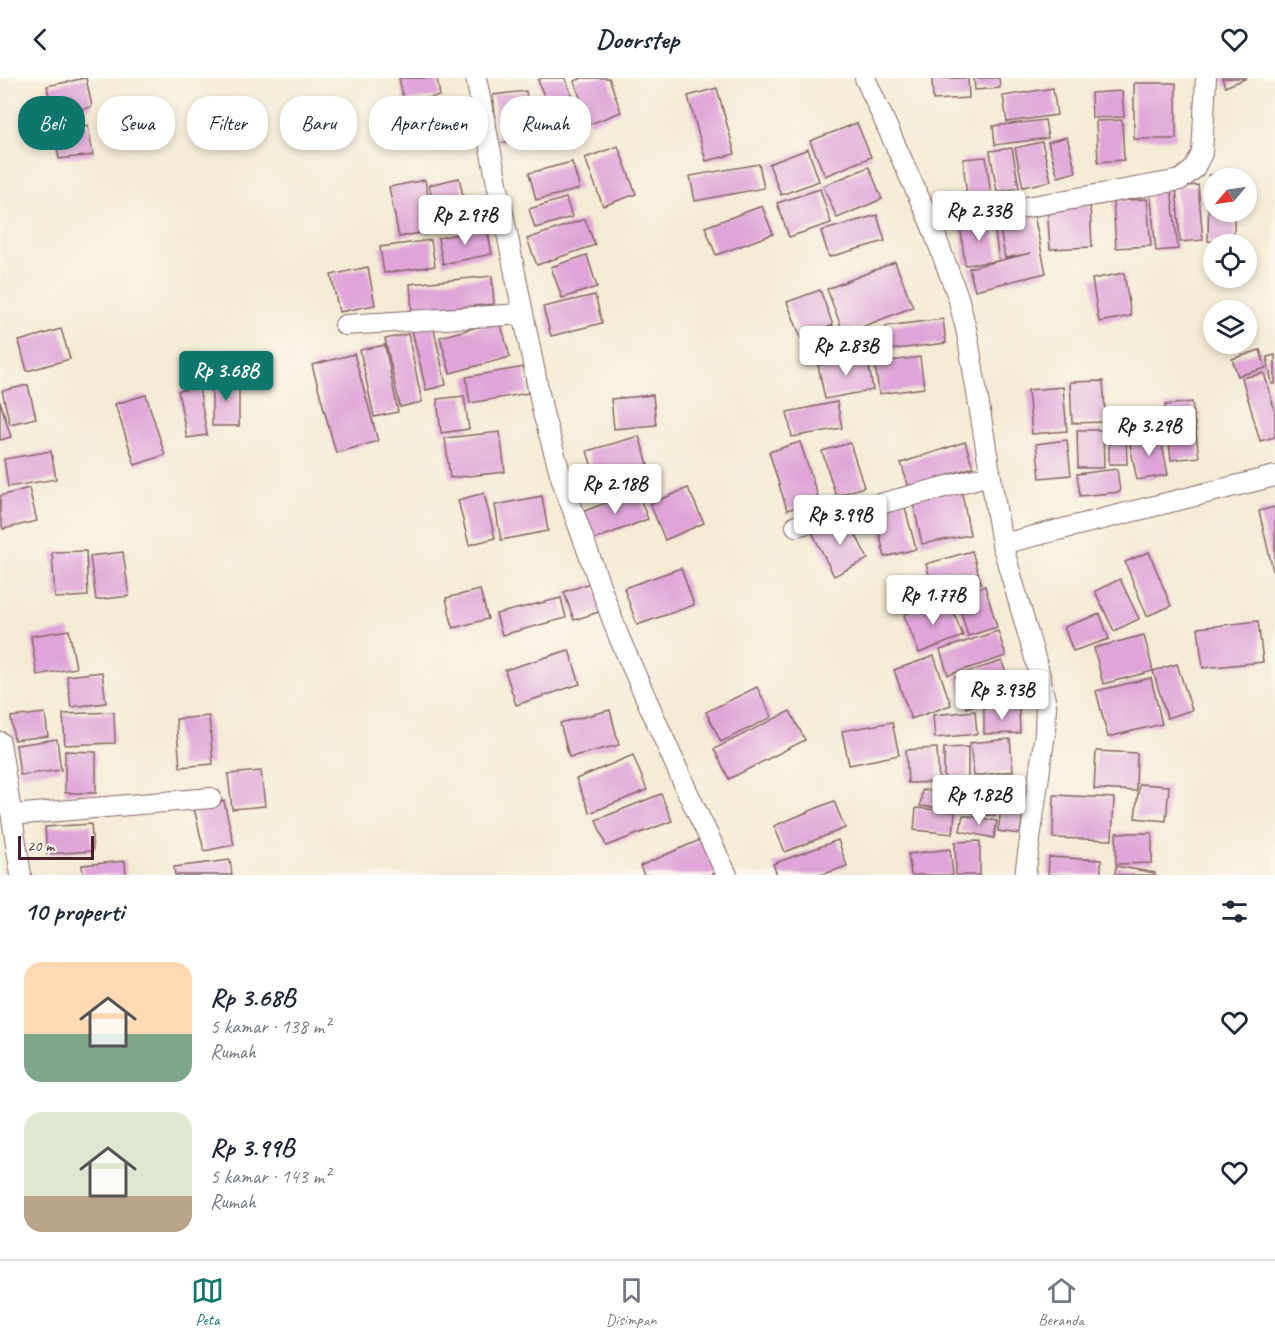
<!DOCTYPE html>
<html lang="id">
<head>
<meta charset="utf-8">
<style>
  body { margin:0; font-family:Caveat,sans-serif; background:#f6f6f7; color:#1f2937; height:100vh; display:flex; flex-direction:column; font-size:22px; white-space:nowrap }
  * { box-sizing:border-box; margin:0 }
  p { font-size:20px; color:#747a83 }
  .icon { flex:none; width:33px; height:33px; fill:none; stroke:currentColor; stroke-width:2; stroke-linecap:round; stroke-linejoin:round }
  .map { position:relative; height:797px; overflow:hidden }
  .side { display:flex; flex-direction:column; background:#fff; flex:1 }
  .side>* { flex:none }
  .guide { position:absolute; left:18px; top:18px; width:600px; height:54px; display:flex; gap:12px }
  .needle { width:39px; rotate:241deg }
  .buttons { position:absolute; left:1203px; top:90px; display:grid; gap:12px }
  .buttons a { display:grid; place-items:center; width:54px; height:54px; border-radius:50%; background:#fff; box-shadow:0 3px 9px #0003; font-size:30px }
  .scale { position:absolute; left:18px; bottom:15px; width:76px; box-sizing:border-box; padding-left:6px; border:3px solid #4a1f2b; border-top:0; font-size:16px; line-height:21px; white-space:nowrap; color:#4a1f2b; -webkit-text-stroke:4px #fbf7ec; paint-order:stroke }
  .price { position:absolute; translate:-50% -51px; padding:0 14px; border-radius:6px; background:#fff; color:#222; font-size:20px; line-height:39px; filter:drop-shadow(0 2px 3px #0008) }
  .price::after { content:''; position:absolute; left:50%; top:36px; width:18px; height:14px; margin-left:-9px; background:inherit; clip-path:polygon(0 0,100% 0,50% 100%) }
  .price.current { background:#0f766e; color:#fff }
  ul { padding:0; list-style:none }
  li { display:flex; align-items:center; gap:18px; height:150px; padding:0 24px }
  li span { display:grid; place-items:center; flex:none; width:168px; height:120px; border-radius:18px; color:#555 }
  li>.icon { margin-inline-start:auto }
  span .icon { width:72px; height:72px; fill:#fffc; stroke-width:1 }
  li b { font-size:26px }
  h2 { display:flex; justify-content:space-between; align-items:center; height:72px; padding:0 24px; font-size:26px }
  .chip { padding:0 21px; border-radius:24px; background:#fff; box-shadow:0 3px 9px #0003; font-size:21px; line-height:54px }
  .chip.current { background:#0f766e; color:#fff }
  header { display:flex; justify-content:space-between; align-items:center; height:78px; padding:0 24px; background:#fff; font-size:27px; font-weight:700 }
  .dock { display:flex; justify-content:space-around; align-items:center; height:84px; border-top:2px solid #e0e1e3; background:#fff; font-size:16px; color:#747a83 }
  .dock a { display:grid; justify-items:center; gap:3px }
  .dock .current { color:#0f766e }
  .map>svg:first-child { display:block }
  .building { fill:#dfa4d8 }
  .lines { fill:none; stroke-linecap:round; stroke-linejoin:round }
  .minor-casing { stroke:#866666; stroke-width:22 }
  .minor { stroke:#fff; stroke-width:20 }
</style>
</head>
<body>
<header><svg class="icon" aria-label="back" viewBox="0 0 24 24"><path d="M15 5l-7 7 7 7"/></svg>Doorstep<svg class="icon" aria-label="heart" viewBox="0 0 24 24"><path d="M12 20l-8-8c-3-5 5-10 8-4 3-6 11-1 8 4z"/></svg></header>
<div class="map">
<svg width="1275" height="797" viewBox="0 0 1275 797">
  <rect width="100%" height="100%" fill="#fbf7ec"/>
  <filter id="ink" filterUnits="userSpaceOnUse"><feTurbulence type="fractalNoise" baseFrequency=".0167" numOctaves="2"/><feDisplacementMap in="SourceGraphic" scale="12" xChannelSelector="R" yChannelSelector="G"/><feConvolveMatrix kernelMatrix="1 2 1 2 8 2 1 2 1" color-interpolation-filters="sRGB"/></filter>
  <filter id="wash" filterUnits="userSpaceOnUse"><feTurbulence type="fractalNoise" baseFrequency=".008" numOctaves="4" result="noise"/><feDisplacementMap in="SourceGraphic" scale="24" xChannelSelector="R" yChannelSelector="G"/><feGaussianBlur stdDeviation="1.35" result="paint"/><feColorMatrix in="noise" values="0 0 0 0 0 0 0 0 0 0 0 0 0 0 0 0 0 1.4 0 .05"/><feComposite in="paint" operator="in"/></filter>
  <g filter="url(#wash)">
    <rect width="100%" height="100%" fill="#f4ebd5"/>
    <g id="blocks">
      <!-- building -->
      <g class="building">
        <path d="M 86,0 L 92,29 L 53,37 L 47,8 Z"/>
        <path d="M 399,0 L 437,0 L 440,18 L 404,24 Z"/>
        <path d="M 542,0 L 565,0 L 581,42 L 556,51 L 538,2 Z"/>
        <path d="M 583,0 L 609,0 L 621,34 L 590,46 L 574,3 Z"/>
        <path d="M 932,0 L 968,0 L 969,20 L 933,22 Z"/>
        <path d="M 974,0 L 999,0 L 1000,10 L 975,12 Z"/>
        <path d="M 1222,0 L 1247,0 L 1225,9 Z"/>
        <rect x="1134" y="5" width="42" height="56"/>
        <path d="M 717,10 L 735,76 L 706,83 L 688,18 Z"/>
        <path d="M 1053,10 L 1057,37 L 1007,44 L 1003,18 Z"/>
        <path d="M 526,13 L 532,61 L 498,65 L 493,17 Z"/>
        <path d="M 1122,13 L 1124,39 L 1092,40 L 1091,15 Z"/>
        <path d="M 1045,42 L 1048,60 L 995,67 L 993,48 Z"/>
        <path d="M 1122,42 L 1124,82 L 1098,84 L 1096,43 Z"/>
        <path d="M 857,45 L 871,79 L 825,98 L 810,63 Z"/>
        <path d="M 88,47 L 93,77 L 59,81 L 54,52 Z"/>
        <path d="M 1067,59 L 1076,94 L 1058,99 L 1048,64 Z"/>
        <path d="M 1042,64 L 1051,103 L 1023,109 L 1015,70 Z"/>
        <path d="M 618,68 L 636,116 L 603,128 L 585,80 Z"/>
        <path d="M 1012,70 L 1019,110 L 997,114 L 990,73 Z"/>
        <path d="M 808,71 L 819,103 L 781,117 L 769,86 Z"/>
        <path d="M 986,79 L 991,118 L 967,121 L 963,81 Z"/>
        <path d="M 572,84 L 580,111 L 536,122 L 529,95 Z"/>
        <path d="M 759,86 L 764,110 L 695,123 L 690,98 Z"/>
        <path d="M 869,89 L 882,121 L 837,140 L 823,108 Z"/>
        <path d="M 1209,97 L 1235,97 L 1235,100 L 1214,100 L 1214,134 L 1234,134 L 1234,164 L 1208,163 Z"/>
        <path d="M 459,100 L 469,143 L 439,150 L 429,107 Z"/>
        <path d="M 425,102 L 435,152 L 399,159 L 389,109 Z"/>
        <path d="M 1198,107 L 1203,162 L 1180,164 L 1176,109 Z"/>
        <path d="M 1171,110 L 1178,171 L 1156,173 L 1150,112 Z"/>
        <path d="M 820,111 L 831,145 L 789,159 L 777,125 Z"/>
        <path d="M 566,120 L 572,139 L 535,150 L 529,131 Z"/>
        <path d="M 1147,121 L 1151,168 L 1116,170 L 1113,123 Z"/>
        <path d="M 1090,126 L 1092,169 L 1050,171 L 1047,128 Z"/>
        <path d="M 762,128 L 773,156 L 716,177 L 705,149 Z"/>
        <path d="M 1033,132 L 1046,195 L 975,212 L 969,190 L 1031,175 L 1005,180 L 998,139 Z"/>
        <path d="M 877,137 L 885,163 L 829,179 L 821,153 Z"/>
        <path d="M 585,141 L 595,167 L 537,187 L 527,161 Z"/>
        <path d="M 993,141 L 999,183 L 965,187 L 960,145 Z"/>
        <path d="M 487,150 L 492,176 L 443,186 L 438,160 Z"/>
        <path d="M 431,162 L 435,188 L 384,195 L 380,169 Z"/>
        <path d="M 587,177 L 597,209 L 562,220 L 551,189 Z"/>
        <path d="M 895,184 L 913,229 L 844,256 L 827,211 Z"/>
        <path d="M 368,189 L 375,227 L 339,234 L 331,197 Z"/>
        <path d="M 1124,195 L 1131,238 L 1099,244 L 1092,201 Z"/>
        <path d="M 492,198 L 494,226 L 412,234 L 410,206 Z"/>
        <path d="M 820,212 L 833,247 L 801,260 L 787,224 Z"/>
        <path d="M 595,217 L 602,245 L 551,258 L 543,229 Z"/>
        <path d="M 943,241 L 946,265 L 889,272 L 886,248 Z"/>
        <path d="M 500,243 L 510,279 L 450,295 L 440,259 Z"/>
        <path d="M 433,247 L 446,307 L 426,312 L 412,252 Z"/>
        <path d="M 61,251 L 70,281 L 27,293 L 19,263 Z"/>
        <path d="M 408,256 L 422,324 L 400,329 L 385,261 Z"/>
        <path d="M 385,267 L 398,334 L 374,339 L 360,272 Z"/>
        <path d="M 1260,272 L 1266,290 L 1238,298 L 1232,281 Z"/>
        <path d="M 354,276 L 378,363 L 336,375 L 312,287 Z"/>
        <path d="M 867,277 L 873,312 L 825,321 L 818,287 Z"/>
        <path d="M 1275,277 L 1275,306 L 1272,306 L 1267,279 Z"/>
        <path d="M 920,279 L 924,310 L 879,316 L 875,285 Z"/>
        <path d="M 524,289 L 528,315 L 470,325 L 466,299 Z"/>
        <path d="M 1264,295 L 1275,333 L 1275,359 L 1260,363 L 1242,300 Z"/>
        <rect x="212" y="301" width="27" height="47"/>
        <path d="M 1103,303 L 1106,344 L 1072,345 L 1070,304 Z"/>
        <path d="M 28,307 L 36,340 L 10,346 L 2,313 Z"/>
        <path d="M 199,309 L 207,357 L 187,360 L 178,313 Z"/>
        <path d="M 1063,309 L 1067,353 L 1032,356 L 1028,312 Z"/>
        <path d="M 146,317 L 165,377 L 135,387 L 115,326 Z"/>
        <path d="M 653,317 L 656,347 L 614,351 L 611,321 Z"/>
        <path d="M 464,318 L 469,351 L 441,355 L 437,321 Z"/>
        <path d="M 0,323 L 11,359 L 0,362 Z"/>
        <path d="M 837,324 L 842,350 L 792,359 L 787,334 Z"/>
        <path d="M 1192,324 L 1199,379 L 1171,382 L 1165,327 Z"/>
        <path d="M 1109,351 L 1126,351 L 1127,386 L 1109,386 Z"/>
        <path d="M 1077,352 L 1103,352 L 1104,390 L 1078,390 Z"/>
        <path d="M 500,354 L 505,394 L 450,400 L 445,360 Z"/>
        <path d="M 1160,356 L 1168,397 L 1137,402 L 1129,362 Z"/>
        <path d="M 639,358 L 648,386 L 596,402 L 587,373 Z"/>
        <path d="M 1067,362 L 1071,397 L 1040,400 L 1036,366 Z"/>
        <path d="M 800,364 L 819,422 L 787,432 L 769,374 Z"/>
        <path d="M 965,364 L 973,389 L 909,410 L 901,385 Z"/>
        <path d="M 850,365 L 864,409 L 836,418 L 822,373 Z"/>
        <path d="M 51,373 L 56,401 L 8,409 L 4,381 Z"/>
        <path d="M 1117,391 L 1120,414 L 1080,418 L 1077,396 Z"/>
        <path d="M 29,410 L 37,443 L 3,451 L 0,438 L 0,418 Z"/>
        <path d="M 688,410 L 704,445 L 665,462 L 650,426 Z"/>
        <path d="M 961,410 L 970,457 L 922,466 L 912,420 Z"/>
        <path d="M 637,413 L 648,441 L 593,462 L 582,434 Z"/>
        <path d="M 484,415 L 495,460 L 469,467 L 458,422 Z"/>
        <path d="M 542,418 L 548,453 L 501,462 L 495,427 Z"/>
        <path d="M 903,422 L 916,471 L 885,479 L 873,430 Z"/>
        <path d="M 1275,429 L 1275,497 L 1274,497 L 1259,433 Z"/>
        <path d="M 846,438 L 868,481 L 834,498 L 812,454 Z"/>
        <path d="M 86,473 L 88,518 L 55,520 L 52,474 Z"/>
        <path d="M 972,473 L 981,505 L 935,518 L 926,486 Z"/>
        <path d="M 123,474 L 129,518 L 96,522 L 90,478 Z"/>
        <path d="M 1149,474 L 1171,528 L 1147,538 L 1125,484 Z"/>
        <path d="M 681,490 L 694,527 L 637,547 L 624,510 Z"/>
        <path d="M 1120,501 L 1139,541 L 1114,553 L 1095,513 Z"/>
        <path d="M 593,504 L 602,533 L 574,542 L 564,514 Z"/>
        <path d="M 985,508 L 997,549 L 968,558 L 956,517 Z"/>
        <path d="M 480,512 L 488,541 L 453,550 L 446,520 Z"/>
        <path d="M 561,520 L 566,540 L 502,557 L 496,536 Z"/>
        <path d="M 948,520 L 963,558 L 919,575 L 904,537 Z"/>
        <path d="M 1100,536 L 1109,561 L 1073,573 L 1064,549 Z"/>
        <path d="M 1258,543 L 1263,584 L 1203,590 L 1198,550 Z"/>
        <path d="M 69,552 L 76,590 L 37,597 L 31,558 Z"/>
        <path d="M 998,553 L 1006,578 L 948,597 L 940,572 Z"/>
        <path d="M 1144,557 L 1153,593 L 1103,606 L 1094,570 Z"/>
        <path d="M 569,572 L 580,606 L 516,627 L 505,592 Z"/>
        <path d="M 934,578 L 951,627 L 911,641 L 894,592 Z"/>
        <path d="M 1002,583 L 1012,615 L 966,630 L 955,598 Z"/>
        <path d="M 1177,586 L 1192,632 L 1167,640 L 1153,593 Z"/>
        <path d="M 102,594 L 106,625 L 71,629 L 67,598 Z"/>
        <path d="M 1151,600 L 1162,646 L 1108,659 L 1096,613 Z"/>
        <path d="M 757,609 L 772,639 L 721,664 L 706,634 Z"/>
        <path d="M 1019,629 L 1020,655 L 984,656 L 984,630 Z"/>
        <path d="M 610,632 L 619,667 L 569,679 L 560,645 Z"/>
        <path d="M 790,633 L 805,662 L 729,701 L 714,671 Z"/>
        <path d="M 975,633 L 977,656 L 935,660 L 933,637 Z"/>
        <path d="M 114,634 L 115,665 L 65,667 L 63,636 Z"/>
        <path d="M 45,635 L 48,658 L 14,662 L 11,639 Z"/>
        <path d="M 209,638 L 213,686 L 180,689 L 176,641 Z"/>
        <path d="M 892,644 L 899,677 L 849,687 L 842,653 Z"/>
        <path d="M 57,661 L 61,692 L 20,697 L 16,667 Z"/>
        <path d="M 1010,661 L 1013,693 L 974,698 L 970,665 Z"/>
        <path d="M 968,669 L 968,707 L 944,708 L 944,670 Z"/>
        <path d="M 937,670 L 939,704 L 908,705 L 906,672 Z"/>
        <path d="M 65,673 L 96,674 L 96,715 L 65,715 Z"/>
        <path d="M 1096,673 L 1137,675 L 1136,713 L 1094,711 Z"/>
        <path d="M 633,677 L 647,712 L 590,735 L 576,701 Z"/>
        <path d="M 261,693 L 265,728 L 232,731 L 228,696 Z"/>
        <path d="M 1005,704 L 1027,707 L 1020,756 L 998,753 Z"/>
        <path d="M 1139,706 L 1169,708 L 1166,743 L 1135,740 Z"/>
        <path d="M 922,712 L 956,715 L 954,731 L 920,728 Z"/>
        <path d="M 964,712 L 998,717 L 995,738 L 961,733 Z"/>
        <path d="M 661,716 L 672,743 L 606,768 L 596,742 Z"/>
        <path d="M 1054,717 L 1114,720 L 1112,762 L 1053,760 Z"/>
        <path d="M 224,723 L 234,767 L 204,773 L 194,730 Z"/>
        <path d="M 834,723 L 845,750 L 785,774 L 774,748 Z"/>
        <path d="M 916,730 L 955,734 L 953,756 L 914,752 Z"/>
        <path d="M 963,737 L 997,743 L 994,760 L 960,753 Z"/>
        <path d="M 91,746 L 93,773 L 47,776 L 45,749 Z"/>
        <path d="M 1116,755 L 1152,755 L 1152,785 L 1116,786 Z"/>
        <path d="M 702,761 L 717,794 L 711,797 L 644,797 L 640,788 Z"/>
        <path d="M 838,762 L 847,788 L 821,797 L 777,797 L 773,786 Z"/>
        <path d="M 980,763 L 980,797 L 956,797 L 955,764 Z"/>
        <path d="M 950,771 L 953,797 L 911,797 L 908,776 Z"/>
        <path d="M 1049,779 L 1101,782 L 1101,797 L 1048,797 Z"/>
        <path d="M 230,782 L 232,797 L 175,797 L 174,789 Z"/>
        <path d="M 125,783 L 126,797 L 83,797 L 82,787 Z"/>
        <path d="M 1116,788 L 1155,795 L 1155,797 L 1115,797 Z"/>
      </g>
    </g>
  </g>
  <g filter="url(#ink)">
    <use href="#blocks" fill-opacity="0" stroke="#866666" stroke-width="1.5"/>
    <g class="lines">
      <defs>
        <g id="minor">
          <path d="M 476,0 L 543,335 L 562,402 L 618,557 L 687,713 L 727,797"/>
          <path d="M 865,0 L 931,146 L 958,219 L 967,255 L 1002,466 L 1039,594 L 1046,627 L 1045,655 L 1025,797"/>
          <path d="M 931,146 L 1180,102 L 1194,91 L 1202,75 L 1206,0"/>
          <path d="M 345,247 L 523,236"/>
          <path d="M 796,448 L 990,397"/>
          <path d="M 1002,466 L 1275,398"/>
          <path d="M 0,664 L 21,797"/>
          <path d="M 12,737 L 211,720"/>
        </g>
      </defs>
      <!-- minor casing -->
      <use href="#minor" class="minor-casing"/>
      <!-- minor -->
      <use href="#minor" class="minor"/>
    </g>
  </g>
</svg>
<div class="buttons">
<a><svg class="needle" viewBox="-14 -14 28 28"><path d="M0-13l5 13h-10z" fill="#e53935"/><path d="M0 13l5-13h-10z" fill="#747a83"/></svg></a>
<a><svg class="icon" aria-label="locate" viewBox="0 0 24 24"><circle cx="12" cy="12" r="6"/><path d="M12 2v4M12 18v4M2 12h4M18 12h4"/></svg></a>
<a><svg class="icon" aria-label="layers" viewBox="0 0 24 24"><path d="M12 4l9 5-9 5-9-5zM3 14l9 5 9-5"/></svg></a>
</div>
<div class="scale">20 m</div>
<b class="price" style="left:979px;top:164px">Rp 2.33B</b>
<b class="price" style="left:465px;top:168px">Rp 2.97B</b>
<b class="price" style="left:846px;top:299px">Rp 2.83B</b>
<b class="price current" style="left:226px;top:324px">Rp 3.68B</b>
<b class="price" style="left:1149px;top:379px">Rp 3.29B</b>
<b class="price" style="left:615px;top:437px">Rp 2.18B</b>
<b class="price" style="left:840px;top:468px">Rp 3.99B</b>
<b class="price" style="left:933px;top:548px">Rp 1.77B</b>
<b class="price" style="left:1002px;top:643px">Rp 3.93B</b>
<b class="price" style="left:979px;top:748px">Rp 1.82B</b>
<div class="guide">
<a class="chip current">Beli</a>
<a class="chip">Sewa</a>
<a class="chip">Filter</a>
<a class="chip">Baru</a>
<a class="chip">Apartemen</a>
<a class="chip">Rumah</a>
</div>
</div>
<section class="side">
<h2>10 properti<svg class="icon" aria-label="filters" viewBox="0 0 24 24"><path d="M4 7h16M4 17h16"/><circle cx="9" cy="7" r="2"/><circle cx="15" cy="17" r="2"/></svg></h2>
<ul>
<li><span style="background:linear-gradient(#ffd9b3 60%,#7fa58c 0)"><svg class="icon" aria-label="home" viewBox="0 0 24 24"><path d="M3 11l9-7 9 7M6 9v11h12V9"/></svg></span><div><b>Rp 3.68B</b><p>5 kamar · 138 m²</p><p>Rumah</p></div><svg class="icon" aria-label="heart" viewBox="0 0 24 24"><path d="M12 20l-8-8c-3-5 5-10 8-4 3-6 11-1 8 4z"/></svg></li>
<li><span style="background:linear-gradient(#dfe7d0 70%,#b9a48a 0)"><svg class="icon" aria-label="home" viewBox="0 0 24 24"><path d="M3 11l9-7 9 7M6 9v11h12V9"/></svg></span><div><b>Rp 3.99B</b><p>5 kamar · 143 m²</p><p>Rumah</p></div><svg class="icon" aria-label="heart" viewBox="0 0 24 24"><path d="M12 20l-8-8c-3-5 5-10 8-4 3-6 11-1 8 4z"/></svg></li>
</ul>
</section>
<nav class="dock">
<a class="current"><svg class="icon" aria-label="map" viewBox="0 0 24 24"><path d="M3 6l6-2 6 2 6-2v14l-6 2-6-2-6 2zM9 4v14M15 6v14"/></svg>Peta</a>
<a><svg class="icon" aria-label="saved" viewBox="0 0 24 24"><path d="M7 4h10v16l-5-4-5 4z"/></svg>Disimpan</a>
<a><svg class="icon" aria-label="home" viewBox="0 0 24 24"><path d="M3 11l9-7 9 7M6 9v11h12V9"/></svg>Beranda</a>
</nav>
</body>
</html>
